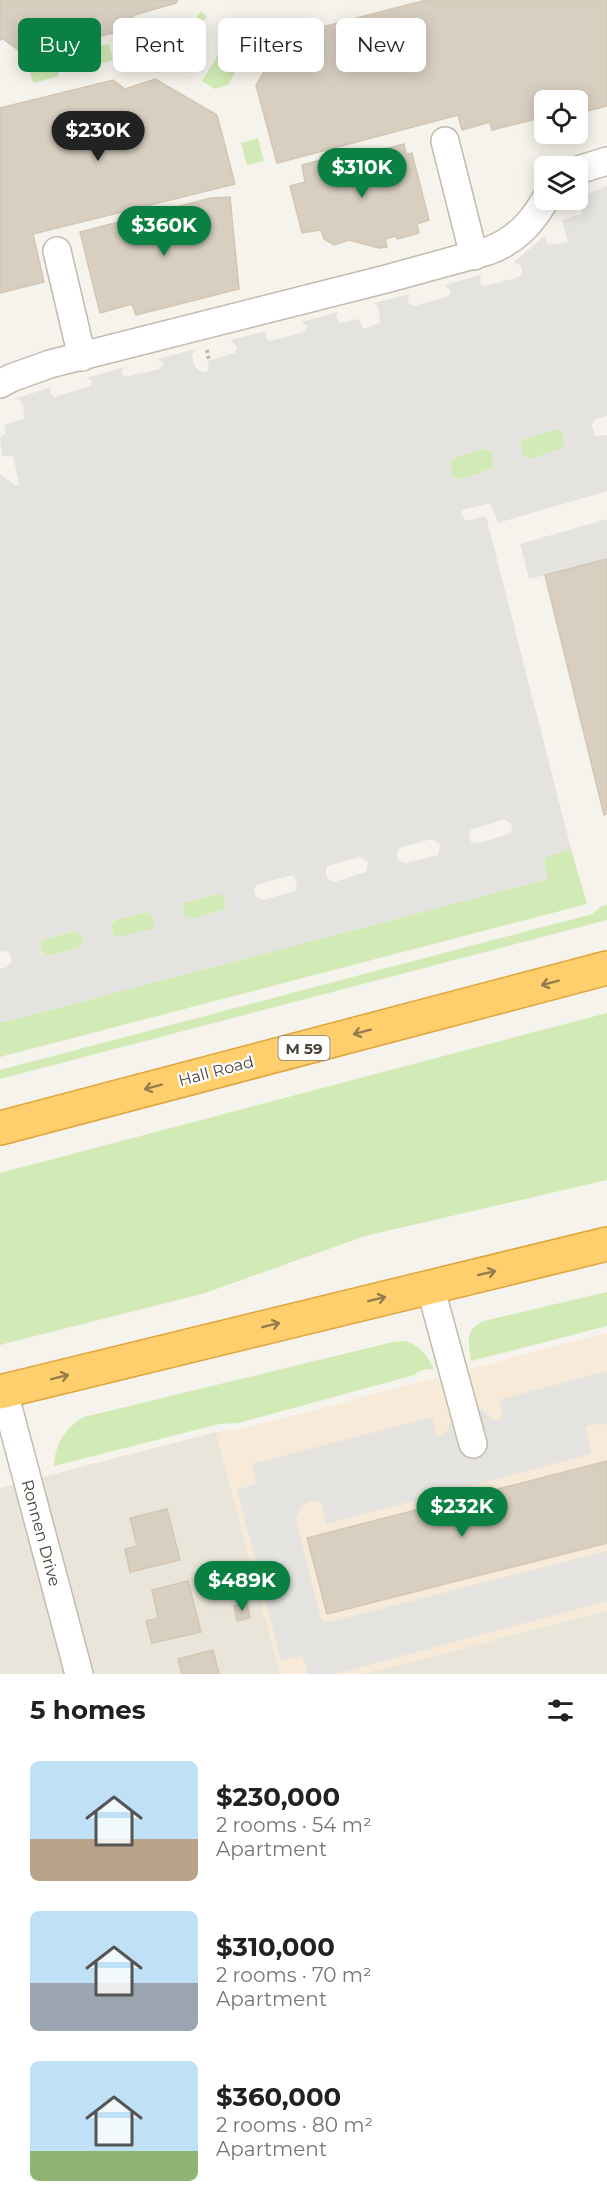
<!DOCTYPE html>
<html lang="en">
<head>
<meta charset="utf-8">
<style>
  body { margin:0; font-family:Montserrat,sans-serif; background:#f6f6f6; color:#202124; height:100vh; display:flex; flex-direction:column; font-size:22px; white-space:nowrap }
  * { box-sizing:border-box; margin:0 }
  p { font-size:20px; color:#757577 }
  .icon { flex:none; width:33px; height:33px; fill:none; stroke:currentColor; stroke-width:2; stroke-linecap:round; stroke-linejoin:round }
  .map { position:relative; height:1674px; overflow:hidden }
  .side { display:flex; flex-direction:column; background:#fff; flex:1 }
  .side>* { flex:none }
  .top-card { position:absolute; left:18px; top:18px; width:572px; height:54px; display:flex; gap:12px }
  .tools { position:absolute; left:534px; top:90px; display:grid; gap:12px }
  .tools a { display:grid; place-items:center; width:54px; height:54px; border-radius:9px; background:#fff; box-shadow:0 3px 15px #0003; font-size:30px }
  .price { position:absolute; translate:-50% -51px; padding:0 14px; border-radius:21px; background:#0b8043; color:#fff; font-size:20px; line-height:39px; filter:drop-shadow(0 2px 3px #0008) }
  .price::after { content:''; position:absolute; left:50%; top:36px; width:18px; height:14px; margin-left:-9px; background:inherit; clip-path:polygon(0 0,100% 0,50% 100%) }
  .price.on { background:#222; color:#fff }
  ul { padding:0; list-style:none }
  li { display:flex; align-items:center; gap:18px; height:150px; padding:0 30px }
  li span { display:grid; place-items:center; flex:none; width:168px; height:120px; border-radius:9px; color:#555 }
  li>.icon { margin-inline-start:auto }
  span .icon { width:72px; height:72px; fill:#fffc; stroke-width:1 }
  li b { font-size:26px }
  h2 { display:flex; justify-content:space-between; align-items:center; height:72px; padding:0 30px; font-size:26px }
  .tag { padding:0 21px; border-radius:9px; background:#fff; box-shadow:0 3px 15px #0003; font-size:21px; line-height:54px }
  .tag.on { background:#0b8043; color:#fff }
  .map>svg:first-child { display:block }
  .residential { fill:#eae5da }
  .commercial { fill:#f7ead8 }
  .green { fill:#d2eab5 }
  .parking { fill:#e5e3e0; fill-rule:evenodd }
  .building { fill:#d8cfc1; stroke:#d3c7b4; stroke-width:1.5 }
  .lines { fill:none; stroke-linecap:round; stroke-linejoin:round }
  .minor-casing { stroke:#c2bbae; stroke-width:30 }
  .highway-casing { stroke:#e0a43c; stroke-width:36 }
  .path { stroke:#c4b79f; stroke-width:4; stroke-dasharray:3 3; stroke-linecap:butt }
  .minor { stroke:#fff; stroke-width:27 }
  .highway { stroke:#ffcf6e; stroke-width:33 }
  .oneway { stroke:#937c4e }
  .labels { text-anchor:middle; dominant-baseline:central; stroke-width:4.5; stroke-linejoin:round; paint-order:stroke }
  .shield { fill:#fff; stroke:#817c74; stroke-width:1.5 }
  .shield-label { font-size:15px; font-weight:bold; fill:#4b4439 }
  .street-label { font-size:16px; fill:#4b4439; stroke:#fff }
</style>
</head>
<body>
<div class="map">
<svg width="607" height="1674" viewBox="0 0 607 1674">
  <rect width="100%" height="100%" fill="#f6f3ec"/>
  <!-- residential -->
  <g class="residential">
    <path d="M 216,1432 L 280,1674 L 0,1674 L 0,1488 Z"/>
    <path d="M 607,1611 L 607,1674 L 362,1674 Z"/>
  </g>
  <!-- commercial -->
  <path class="commercial" d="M 607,1333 L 607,1611 L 362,1674 L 280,1674 L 216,1432 L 238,1430 Z"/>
  <!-- green -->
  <g class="green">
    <path d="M 200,12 L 207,16 L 193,38 L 205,47 L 189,73 L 176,65 L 175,51 Z"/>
    <path d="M 246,40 L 252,44 L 228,85 L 215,89 L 202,81 L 218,55 L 232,62 Z"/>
    <path d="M 109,44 L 113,60 L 84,68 L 79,51 Z"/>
    <path d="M 54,57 L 59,76 L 33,83 L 28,64 Z"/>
    <path d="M 258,138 L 264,161 L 247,165 L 241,143 Z"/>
    <path d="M 558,429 L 563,432 L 565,447 L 530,459 L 524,457 L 520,445 L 522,439 Z"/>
    <path d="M 484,448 L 492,452 L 494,468 L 459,480 L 453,478 L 450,464 L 451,459 Z"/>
    <path d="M 571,849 L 587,904 L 0,1057 L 0,1023 L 547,879 L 544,864 L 545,857 Z"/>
    <path d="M 217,894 L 221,894 L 227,904 L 224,910 L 192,919 L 185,917 L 182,909 L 184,903 Z"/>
    <path d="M 607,905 L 607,920 L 0,1079 L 0,1070 L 592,914 L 602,906 Z"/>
    <path d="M 146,912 C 154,913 158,922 152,929 L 120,937 L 114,936 L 111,928 L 113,921 Z"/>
    <path d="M 74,931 L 83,936 L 84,940 L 81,947 L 49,956 L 43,954 L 40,946 L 42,940 Z"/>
    <path d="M 607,1013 L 607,1180 L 365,1236 L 205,1293 L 0,1345 L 0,1173 Z"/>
    <path d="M 607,1292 L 607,1326 L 471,1361 C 468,1342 465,1329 484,1321 Z"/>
    <path d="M 404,1341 C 420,1345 426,1354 434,1369 C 425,1369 420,1370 414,1375 L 238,1423 L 219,1424 L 54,1466 C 55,1444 65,1428 84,1417 L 393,1342 Z"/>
  </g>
  <!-- parking -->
  <g class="parking">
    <path d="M 607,186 L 607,416 L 595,419 L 592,425 L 595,436 L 607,435 L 607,491 L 498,523 L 490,503 L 463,510 L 461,512 L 465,521 L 486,516 L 571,849 L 545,858 L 544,864 L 548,879 L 0,1023 L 0,969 L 7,967 L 12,962 L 9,952 L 0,951 L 0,474 L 16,486 L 19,484 L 13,456 L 2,456 L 0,437 L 6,434 L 4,425 L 24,419 L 23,404 L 18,399 L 14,399 L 52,387 L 50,393 L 54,397 L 88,387 L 91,386 L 92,381 L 86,378 L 125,367 L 121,371 L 125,377 L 160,369 L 164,363 L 157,359 L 196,349 L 192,355 L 194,365 L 199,371 L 206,372 L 209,368 L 207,361 L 235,353 L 237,347 L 231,340 L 266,331 L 265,337 L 269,341 L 304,332 L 307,326 L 301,322 L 339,312 L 336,316 L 339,323 L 359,319 L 363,329 L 380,323 L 378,306 L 374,303 L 409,294 L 408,303 L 414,306 L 449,296 L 451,291 L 445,285 L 481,275 L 480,284 L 485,286 L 519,277 L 522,272 L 521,266 L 514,262 L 545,236 L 548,245 L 568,242 L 562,220 L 582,214 L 581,203 L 578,198 ZM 558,429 L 563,432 L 564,447 L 530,459 L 524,457 L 520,445 L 522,439 ZM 484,448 L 492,452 L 493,468 L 459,480 L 453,478 L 450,464 L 451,459 ZM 502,820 L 506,820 L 511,824 L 512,831 L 509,834 L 478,843 L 471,842 L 469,835 L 471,830 ZM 432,839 L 440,844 L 438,855 L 406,863 L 399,861 L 397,855 L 399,848 ZM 360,857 L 368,862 L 366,872 L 334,882 L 328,879 L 326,873 L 327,866 ZM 289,876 L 293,876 L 297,881 L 295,891 L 263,900 L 257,898 L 254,891 L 256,885 ZM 217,894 L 221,895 L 225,899 L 227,904 L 224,910 L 192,919 L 185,917 L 182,909 L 184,903 ZM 146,912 L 149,913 L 154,918 L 155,922 L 152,929 L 120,937 L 114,936 L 111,928 L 113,921 ZM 74,931 L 83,936 L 84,941 L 81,947 L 49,956 L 42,954 L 40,946 L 42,940 Z"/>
    <path d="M 607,519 L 607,559 L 529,579 L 520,544 Z"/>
    <path d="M 607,1371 L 607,1425 L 599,1423 L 589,1426 L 586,1428 L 591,1454 L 326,1524 L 321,1503 L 314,1500 L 301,1506 L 296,1521 L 321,1618 L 324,1622 L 330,1622 L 607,1551 L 607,1601 L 335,1674 L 308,1674 L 302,1656 L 281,1660 L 237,1490 L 256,1484 L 252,1464 L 432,1417 L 436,1435 L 439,1437 L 447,1431 L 451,1418 L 482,1410 L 494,1421 L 499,1421 L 503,1416 L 499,1400 Z"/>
  </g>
  <!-- building -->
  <g class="building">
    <path d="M 0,0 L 178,0 L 176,3 L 134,15 L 125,30 L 25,55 L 3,39 L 0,40 Z"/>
    <path d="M 426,0 L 607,0 L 607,106 L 578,113 L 578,100 L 544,100 L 544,117 L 492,130 L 490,122 L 462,130 L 458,115 L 277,163 L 256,85 L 285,37 Z"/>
    <path d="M 155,79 L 217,115 L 235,184 L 33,234 L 44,282 L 0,293 L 0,108 L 113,80 L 125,89 Z"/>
    <path d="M 404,144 L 406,154 L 412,153 L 429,220 L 417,224 L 419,233 L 397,239 L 396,236 L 385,239 L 387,247 L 379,248 L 349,240 L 334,245 L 324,239 L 321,230 L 302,233 L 290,186 L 305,182 L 302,165 L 337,156 L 340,168 L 365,158 L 366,162 L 374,160 L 373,152 Z"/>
    <path d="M 230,197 L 239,289 L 136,315 L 132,304 L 100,313 L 80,232 L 211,198 Z"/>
    <path d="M 607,559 L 607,814 L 604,815 L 545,575 Z"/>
    <path d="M 607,1461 L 607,1543 L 327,1614 L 307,1538 Z"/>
    <path d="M 167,1509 L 180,1560 L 130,1572 L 125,1549 L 137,1546 L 130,1518 Z"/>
    <path d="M 188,1581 L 201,1632 L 152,1643 L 146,1621 L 158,1618 L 152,1590 Z"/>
    <path d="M 247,1603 L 250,1618 L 237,1621 L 234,1606 Z"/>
    <path d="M 213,1650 L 219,1674 L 182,1674 L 178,1659 Z"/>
  </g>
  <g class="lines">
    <defs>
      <g id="minor">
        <path d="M 445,141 L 474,256"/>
        <path d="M 578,170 L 607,161"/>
        <path d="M 57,251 L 82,357"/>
        <path d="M 0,384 L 11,378 L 50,364 L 386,279 L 488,251 C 515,241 531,224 545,200"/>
        <path d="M 430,1286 L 473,1444"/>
        <path d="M 4,1392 L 79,1674"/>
      </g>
      <g id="highway">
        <path d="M 0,1128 L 607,968"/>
        <path d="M 0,1392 L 607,1244"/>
      </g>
    </defs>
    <!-- minor casing -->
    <use href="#minor" class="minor-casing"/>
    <!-- highway casing -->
    <use href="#highway" class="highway-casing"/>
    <!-- path -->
    <path class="path" d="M 207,350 L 209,361"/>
    <!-- minor -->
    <use href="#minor" class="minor"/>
    <!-- highway -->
    <use href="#highway" class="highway"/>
  </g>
  <!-- one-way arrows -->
  <defs><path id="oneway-shaft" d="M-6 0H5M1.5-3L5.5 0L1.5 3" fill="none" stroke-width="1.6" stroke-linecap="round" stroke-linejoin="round" transform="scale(1.5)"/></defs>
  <g class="oneway">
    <use href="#oneway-shaft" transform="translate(550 983) rotate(165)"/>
    <use href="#oneway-shaft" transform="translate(362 1032) rotate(165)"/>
    <use href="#oneway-shaft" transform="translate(153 1087) rotate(165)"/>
    <use href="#oneway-shaft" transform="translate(487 1273) rotate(-13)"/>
    <use href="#oneway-shaft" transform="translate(377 1299) rotate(-14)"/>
    <use href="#oneway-shaft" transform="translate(271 1325) rotate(-14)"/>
    <use href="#oneway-shaft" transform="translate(60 1377) rotate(-14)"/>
  </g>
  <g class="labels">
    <!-- shield labels -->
    <rect class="shield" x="278.5" y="1036" width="51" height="24" rx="4.5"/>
    <g class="shield-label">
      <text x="304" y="1048">M 59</text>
    </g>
    <!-- street labels -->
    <g class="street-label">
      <text transform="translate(216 1071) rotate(-15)">Hall Road</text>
      <text transform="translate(41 1533) rotate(75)">Ronnen Drive</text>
    </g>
  </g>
</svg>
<div class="tools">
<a><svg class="icon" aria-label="locate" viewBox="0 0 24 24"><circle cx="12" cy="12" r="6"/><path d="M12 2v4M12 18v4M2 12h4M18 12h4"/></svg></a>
<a><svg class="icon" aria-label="layers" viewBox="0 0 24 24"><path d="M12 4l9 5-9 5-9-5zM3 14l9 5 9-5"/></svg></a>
</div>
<b class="price on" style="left:98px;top:162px">$230K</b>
<b class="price" style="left:362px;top:199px">$310K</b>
<b class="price" style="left:164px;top:257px">$360K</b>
<b class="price" style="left:462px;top:1538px">$232K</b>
<b class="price" style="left:242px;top:1612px">$489K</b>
<div class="top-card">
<a class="tag on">Buy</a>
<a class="tag">Rent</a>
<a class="tag">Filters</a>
<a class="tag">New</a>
</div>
</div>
<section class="side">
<h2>5 homes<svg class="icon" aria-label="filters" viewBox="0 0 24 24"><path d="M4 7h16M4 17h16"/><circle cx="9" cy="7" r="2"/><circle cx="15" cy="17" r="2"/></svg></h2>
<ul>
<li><span style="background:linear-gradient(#bfe0f5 65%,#b9a48a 0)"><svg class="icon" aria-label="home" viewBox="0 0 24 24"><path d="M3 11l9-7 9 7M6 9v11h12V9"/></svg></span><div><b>$230,000</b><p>2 rooms · 54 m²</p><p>Apartment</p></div></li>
<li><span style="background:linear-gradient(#bfe0f5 60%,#9aa5b1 0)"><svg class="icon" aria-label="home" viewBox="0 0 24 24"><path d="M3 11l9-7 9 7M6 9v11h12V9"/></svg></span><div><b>$310,000</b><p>2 rooms · 70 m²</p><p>Apartment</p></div></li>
<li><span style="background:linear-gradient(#bfe0f5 75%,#8fb573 0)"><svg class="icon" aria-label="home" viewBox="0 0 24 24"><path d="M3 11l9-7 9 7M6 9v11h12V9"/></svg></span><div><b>$360,000</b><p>2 rooms · 80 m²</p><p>Apartment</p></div></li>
</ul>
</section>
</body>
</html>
